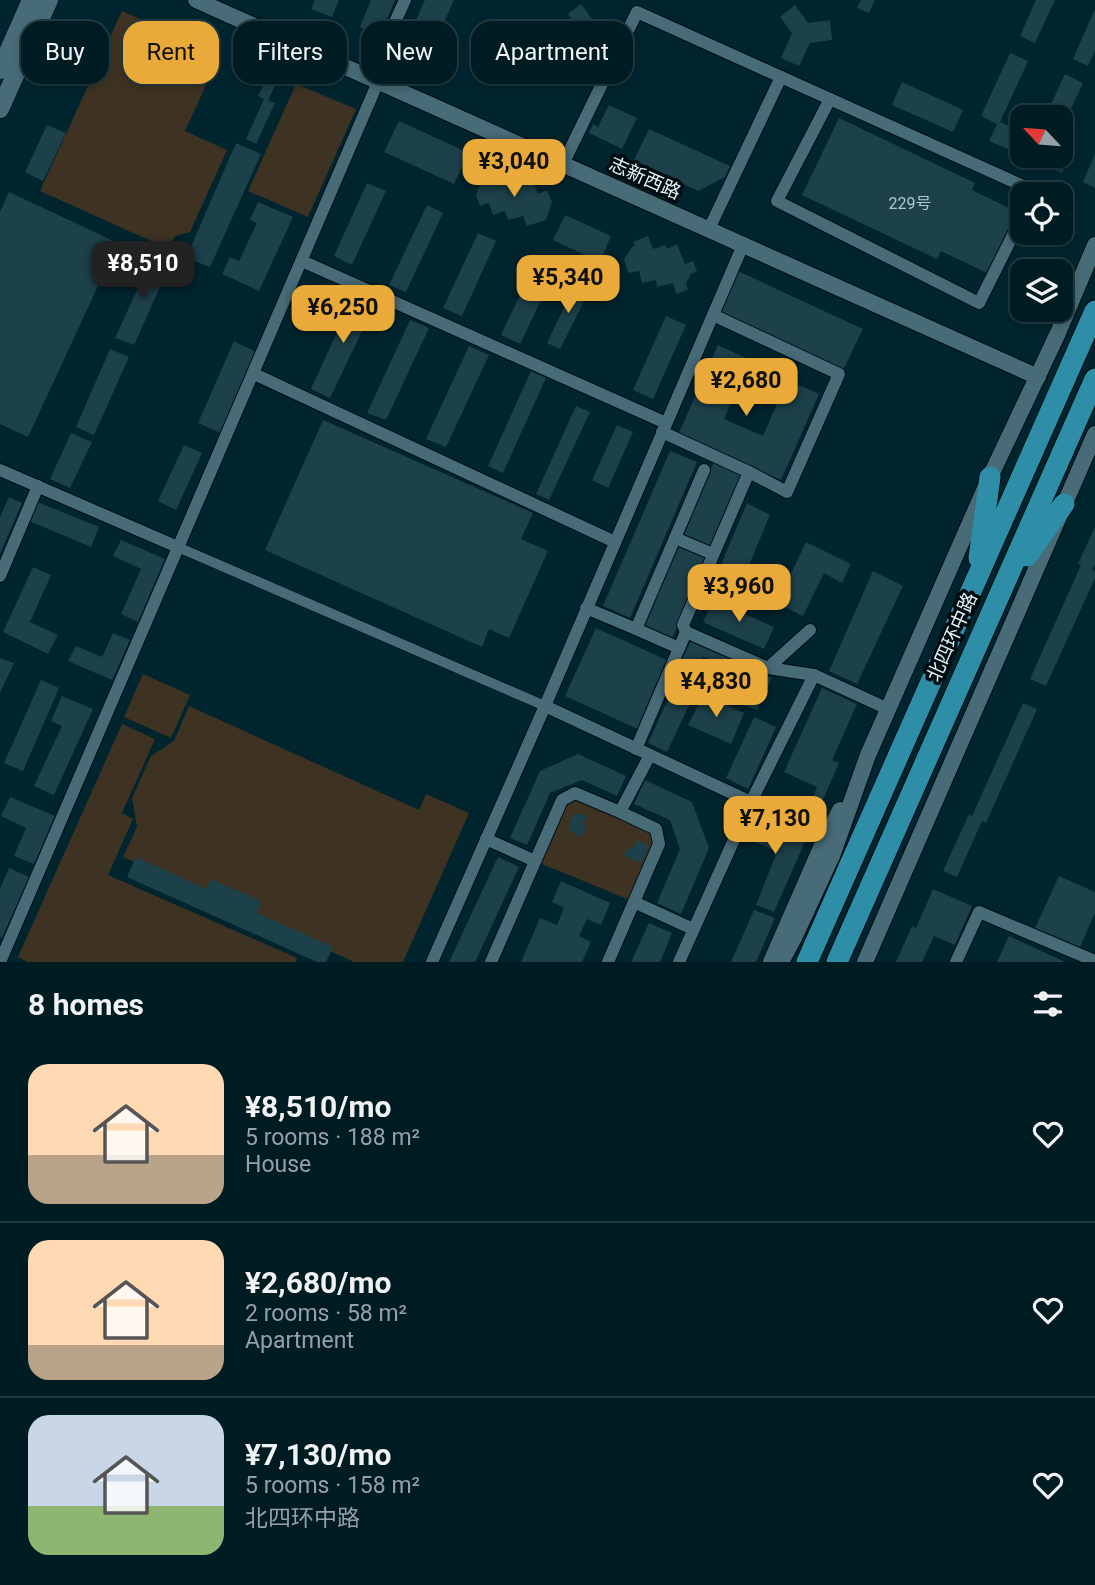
<!DOCTYPE html>
<html lang="en">
<head>
<meta charset="utf-8">
<style>
  body { margin:0; font-family:Roboto,"Noto Sans SC",sans-serif; background:#0a252b; color:#f1f3f6; height:100vh; display:flex; flex-direction:column; font-size:26px; white-space:nowrap }
  * { box-sizing:border-box; margin:0 }
  p { font-size:23px; color:#95a1a6 }
  .icon { flex:none; width:38px; height:38px; fill:none; stroke:currentColor; stroke-width:2; stroke-linecap:round; stroke-linejoin:round }
  .map { position:relative; height:962px; overflow:hidden }
  .side { display:flex; flex-direction:column; background:#001c23; flex:1 }
  .side>* { flex:none }
  .banner { position:absolute; left:21px; top:21px; width:700px; height:63px; display:flex; gap:14px }
  .needle { width:46px; rotate:296deg }
  .tools { position:absolute; left:1010px; top:105px; display:grid; gap:14px }
  .tools a { display:grid; place-items:center; width:63px; height:63px; border-radius:14px; background:#001c23; box-shadow:0 4px 10px #0003,0 0 0 2px #223a41; font-size:35px }
  .price { position:absolute; translate:-50% -60px; padding:0 16px; border-radius:14px; background:#eaaa39; color:#111; font-size:23px; line-height:46px; filter:drop-shadow(0 2px 4px #0008) }
  .price::after { content:''; position:absolute; left:50%; top:42px; width:21px; height:16px; margin-left:-10px; background:inherit; clip-path:polygon(0 0,100% 0,50% 100%) }
  .price.selected { background:#222; color:#fff }
  ul { padding:0; list-style:none }
  li { display:flex; align-items:center; gap:21px; height:175px; padding:0 28px }
  li+li { border-top:2px solid #223a41 }
  li span { display:grid; place-items:center; flex:none; width:196px; height:140px; border-radius:21px; color:#555 }
  li>.icon { margin-inline-start:auto }
  span .icon { width:84px; height:84px; fill:#fffc; stroke-width:1 }
  li b { font-size:30px }
  h2 { display:flex; justify-content:space-between; align-items:center; height:84px; padding:0 28px; font-size:30px }
  .chip { padding:0 24px; border-radius:21px; background:#001c23; box-shadow:0 4px 10px #0003,0 0 0 2px #223a41; font-size:24px; line-height:63px }
  .chip.selected { background:#eaaa39; color:#111 }
  .map>svg:first-child { display:block }
  .green { fill:#3e3323 }
  .building { fill:#1d414b }
  .lines { fill:none; stroke-linecap:round; stroke-linejoin:round }
  .pedestrian-casing { stroke:#000d14; stroke-width:11 }
  .minor-casing { stroke:#000d14; stroke-width:14 }
  .tertiary-casing { stroke:#000d14; stroke-width:18 }
  .secondary-casing { stroke:#000d14; stroke-width:19 }
  .trunk-casing { stroke:#000d14; stroke-width:23 }
  .pedestrian { stroke:#476b77; stroke-width:10 }
  .minor { stroke:#476b77; stroke-width:12 }
  .tertiary { stroke:#476b77; stroke-width:16 }
  .secondary { stroke:#476b77; stroke-width:18 }
  .trunk { stroke:#2f8ea7; stroke-width:21 }
  .labels { text-anchor:middle; dominant-baseline:central; stroke-width:7; stroke-linejoin:round; paint-order:stroke }
  .number-label { font-size:16px; fill:#b1c8d0 }
  .street-label { font-size:19px; fill:#e2f5fc; stroke:#010c11 }
</style>
</head>
<body>
<div class="map">
<svg width="1095" height="962" viewBox="0 0 1095 962">
  <rect width="100%" height="100%" fill="#00252f"/>
  <!-- green -->
  <g class="green">
    <path d="M 122,11 L 220,55 L 185,131 L 227,150 L 190,232 L 175,236 L 169,249 L 40,191 Z"/>
    <path d="M 296,84 L 356,109 L 308,217 L 248,191 Z"/>
    <path d="M 143,674 L 190,695 L 171,738 L 124,717 Z"/>
    <path d="M 189,706 L 419,810 L 426,794 L 469,813 L 403,962 L 354,962 L 123,857 L 137,827 L 132,798 L 151,756 L 174,741 Z"/>
    <path d="M 122,724 L 155,739 L 122,813 L 133,819 L 108,875 L 297,958 L 296,962 L 28,962 L 18,957 Z"/>
    <path d="M 575,793 L 656,829 L 659,844 L 634,902 L 535,861 L 562,800 Z"/>
  </g>
  <!-- building -->
  <g class="building">
    <path d="M 315,0 L 339,0 L 332,17 L 311,9 Z"/>
    <path d="M 371,0 L 395,0 L 380,36 L 360,27 Z"/>
    <path d="M 425,0 L 454,0 L 431,51 L 407,40 Z"/>
    <path d="M 861,0 L 875,0 L 869,13 L 857,8 Z"/>
    <path d="M 1036,0 L 1055,0 L 1035,43 L 1020,36 Z"/>
    <path d="M 581,4 L 595,23 L 618,21 L 619,38 L 597,40 L 586,63 L 568,55 L 580,31 L 568,14 Z"/>
    <path d="M 795,5 L 808,23 L 830,20 L 832,40 L 810,43 L 799,66 L 781,58 L 792,33 L 780,17 Z"/>
    <path d="M 1095,9 L 1095,51 L 1088,66 L 1073,59 Z"/>
    <path d="M 488,27 L 502,45 L 522,43 L 523,61 L 502,63 L 492,86 L 475,78 L 486,54 L 474,38 Z"/>
    <path d="M 1010,53 L 1028,61 L 1000,122 L 1022,131 L 1022,155 L 989,141 L 997,124 L 981,116 Z"/>
    <path d="M 274,64 L 284,68 L 268,100 L 275,103 L 256,144 L 246,139 L 264,99 L 258,96 Z"/>
    <path d="M 1065,74 L 1083,83 L 1060,132 L 1060,117 L 1045,117 Z"/>
    <path d="M 902,82 L 963,110 L 953,132 L 892,105 Z"/>
    <path d="M 609,105 L 637,118 L 622,149 L 589,133 L 593,124 L 598,127 Z"/>
    <path d="M 839,118 L 975,183 L 972,190 L 1017,212 L 987,273 L 941,251 L 937,259 L 802,195 Z"/>
    <path d="M 399,121 L 469,153 L 454,184 L 384,152 Z"/>
    <path d="M 47,125 L 66,133 L 43,181 L 25,172 Z"/>
    <path d="M 649,129 L 730,166 L 725,177 L 698,191 L 634,160 Z"/>
    <path d="M 236,143 L 261,154 L 210,267 L 186,258 Z"/>
    <path d="M 1060,148 L 1071,153 L 1062,173 L 1023,156 L 1060,156 Z"/>
    <path d="M 1095,154 L 1095,188 L 1083,182 Z"/>
    <path d="M 496,171 L 501,181 L 516,175 L 521,186 L 533,181 L 538,194 L 547,190 L 552,202 L 546,220 L 527,226 L 523,216 L 508,220 L 505,211 L 493,215 L 489,203 L 480,206 L 476,195 L 483,177 Z"/>
    <path d="M 367,183 L 386,191 L 352,265 L 334,256 Z"/>
    <path d="M 9,192 L 118,243 L 28,437 L 0,424 L 0,212 Z"/>
    <path d="M 258,202 L 293,217 L 259,291 L 222,274 L 230,257 L 239,261 L 257,223 L 250,220 Z"/>
    <path d="M 427,205 L 443,213 L 406,292 L 389,285 Z"/>
    <path d="M 565,215 L 611,236 L 600,262 L 553,240 Z"/>
    <path d="M 478,233 L 496,241 L 462,316 L 443,308 Z"/>
    <path d="M 648,236 L 653,249 L 665,245 L 667,249 L 677,244 L 685,264 L 693,261 L 697,271 L 691,274 L 686,283 L 688,290 L 676,294 L 673,283 L 657,287 L 656,280 L 642,283 L 639,271 L 628,273 L 624,259 L 632,247 L 635,246 L 633,242 Z"/>
    <path d="M 152,257 L 170,265 L 134,345 L 115,338 Z"/>
    <path d="M 537,259 L 557,268 L 520,344 L 501,335 Z"/>
    <path d="M 738,271 L 863,329 L 843,370 L 720,313 Z"/>
    <path d="M 576,282 L 590,289 L 560,349 L 547,343 Z"/>
    <path d="M 355,293 L 376,302 L 330,398 L 311,389 Z"/>
    <path d="M 666,316 L 686,325 L 653,399 L 633,390 Z"/>
    <path d="M 410,320 L 429,328 L 386,420 L 367,413 Z"/>
    <path d="M 234,341 L 258,353 L 221,433 L 198,423 Z"/>
    <path d="M 718,345 L 750,360 L 724,419 L 763,436 L 787,380 L 819,394 L 781,480 L 678,435 Z"/>
    <path d="M 469,346 L 489,355 L 446,447 L 426,439 Z"/>
    <path d="M 110,349 L 129,357 L 94,435 L 76,427 Z"/>
    <path d="M 531,371 L 546,378 L 503,473 L 488,466 Z"/>
    <path d="M 576,406 L 590,412 L 549,500 L 536,494 Z"/>
    <path d="M 323,420 L 533,513 L 521,539 L 548,551 L 509,638 L 489,629 L 482,647 L 265,550 Z"/>
    <path d="M 617,425 L 633,432 L 608,488 L 592,480 Z"/>
    <path d="M 71,433 L 92,442 L 70,488 L 50,479 Z"/>
    <path d="M 184,445 L 202,453 L 176,510 L 158,501 Z"/>
    <path d="M 670,451 L 697,462 L 630,618 L 603,606 Z"/>
    <path d="M 714,461 L 743,473 L 711,548 L 683,537 Z"/>
    <path d="M 9,497 L 22,503 L 0,554 L 0,517 Z"/>
    <path d="M 35,501 L 99,527 L 91,547 L 27,520 Z"/>
    <path d="M 747,503 L 770,515 L 734,601 L 710,591 Z"/>
    <path d="M 1095,527 L 1095,564 L 1092,570 L 1095,571 L 1095,578 L 1046,686 L 1030,679 L 1081,565 L 1078,564 Z"/>
    <path d="M 121,540 L 165,559 L 138,622 L 121,614 L 141,569 L 113,556 Z"/>
    <path d="M 806,542 L 851,564 L 842,583 L 824,573 L 803,616 L 777,603 Z"/>
    <path d="M 678,544 L 707,557 L 672,639 L 644,627 Z"/>
    <path d="M 33,567 L 51,575 L 30,622 L 58,635 L 48,654 L 3,632 Z"/>
    <path d="M 873,571 L 903,586 L 857,684 L 829,671 Z"/>
    <path d="M 713,600 L 774,627 L 764,649 L 703,622 Z"/>
    <path d="M 596,628 L 669,661 L 638,729 L 565,696 Z"/>
    <path d="M 113,633 L 130,640 L 112,680 L 68,661 L 76,646 L 102,657 Z"/>
    <path d="M 691,640 L 772,678 L 757,710 L 739,703 L 749,679 L 738,672 L 726,698 L 708,689 L 719,664 L 703,656 L 695,676 L 678,668 Z"/>
    <path d="M 0,658 L 14,663 L 0,693 Z"/>
    <path d="M 680,673 L 699,684 L 667,752 L 648,743 Z"/>
    <path d="M 41,680 L 59,688 L 23,771 L 4,763 Z"/>
    <path d="M 822,688 L 857,704 L 832,760 L 839,763 L 817,813 L 808,809 L 817,787 L 784,772 Z"/>
    <path d="M 703,695 L 744,713 L 731,744 L 688,725 Z"/>
    <path d="M 62,696 L 93,709 L 54,795 L 34,786 L 62,726 L 51,721 Z"/>
    <path d="M 1023,703 L 1037,709 L 986,823 L 982,821 L 957,877 L 943,871 L 969,814 L 972,816 Z"/>
    <path d="M 754,717 L 776,727 L 748,789 L 726,778 Z"/>
    <path d="M 578,754 L 626,776 L 617,796 L 582,780 L 550,793 L 527,845 L 510,838 L 540,771 Z"/>
    <path d="M 645,780 L 692,802 L 709,848 L 681,914 L 657,903 L 680,849 L 670,820 L 634,804 Z"/>
    <path d="M 10,797 L 55,816 L 34,864 L 14,856 L 26,828 L 1,816 Z"/>
    <path d="M 752,812 L 807,837 L 774,912 L 756,905 L 777,852 L 743,836 Z"/>
    <path d="M 579,813 L 587,817 L 583,824 L 586,826 L 581,837 L 568,830 L 573,815 Z"/>
    <path d="M 637,840 L 649,846 L 641,863 L 624,855 L 628,848 L 633,850 Z"/>
    <path d="M 136,857 L 206,889 L 211,879 L 261,901 L 257,913 L 333,947 L 326,962 L 317,962 L 127,877 Z"/>
    <path d="M 498,857 L 519,867 L 475,962 L 449,962 Z"/>
    <path d="M 9,868 L 29,877 L 2,938 L 0,937 L 0,889 Z"/>
    <path d="M 1059,876 L 1095,892 L 1095,913 L 1080,947 L 1035,928 Z"/>
    <path d="M 561,881 L 610,903 L 601,925 L 587,919 L 579,936 L 591,942 L 582,962 L 521,962 L 540,918 L 557,925 L 564,908 L 552,902 Z"/>
    <path d="M 933,889 L 972,906 L 955,945 L 934,936 L 922,962 L 896,962 L 912,926 L 916,928 Z"/>
    <path d="M 754,910 L 775,918 L 756,962 L 731,962 Z"/>
    <path d="M 649,923 L 672,933 L 660,962 L 631,962 Z"/>
    <path d="M 1009,936 L 1065,962 L 997,962 Z"/>
  </g>
  <g class="lines">
    <defs>
      <path id="pedestrian" d="M 180,548 L 545,706"/>
      <g id="minor">
        <path d="M 781,77 L 1021,185 L 1022,194"/>
        <path d="M 830,99 L 777,201 L 979,303 L 1022,217"/>
        <path d="M 563,164 L 637,12 L 781,77 L 709,229"/>
        <path d="M 302,261 L 666,423"/>
        <path d="M 713,315 L 839,374 L 787,492 L 749,472"/>
        <path d="M 254,374 L 615,542"/>
        <path d="M 0,470 L 180,548"/>
        <path d="M 704,470 L 675,538 L 713,554"/>
        <path d="M 675,538 L 636,629 L 679,648"/>
        <path d="M 0,576 L 38,486"/>
        <path d="M 586,608 L 636,629"/>
        <path d="M 686,632 L 768,668 L 810,630"/>
        <path d="M 768,668 L 814,675"/>
        <path d="M 545,706 L 826,837"/>
        <path d="M 636,749 L 686,632 L 683,625 L 749,472 L 662,432"/>
        <path d="M 486,839 L 535,861"/>
        <path d="M 634,902 L 693,929"/>
        <path d="M 0,962 L 378,82 L 380,55 L 405,0"/>
        <path d="M 432,962 L 545,706 L 743,245"/>
        <path d="M 491,962 L 562,800 L 575,793 L 620,812 L 650,755"/>
        <path d="M 608,962 L 659,844 L 656,829 L 620,812"/>
        <path d="M 679,962 L 751,802 L 814,675 L 888,709"/>
        <path d="M 956,962 L 979,912 L 1095,961"/>
      </g>
      <g id="tertiary">
        <path d="M 196,0 L 1038,377"/>
        <path d="M 771,962 L 823,843 L 840,810"/>
        <path d="M 781,962 L 794,938 L 832,856 L 868,755 L 990,477 L 1058,333 L 1095,245"/>
        <path d="M 865,962 L 1095,434"/>
      </g>
      <g id="secondary">
        <path d="M 0,70 L 31,0"/>
        <path d="M 0,109 L 49,0"/>
      </g>
      <g id="trunk">
        <path d="M 1027,556 L 1064,504"/>
        <path d="M 979,558 L 990,477"/>
        <path d="M 807,962 L 1095,311"/>
        <path d="M 837,962 L 1095,379"/>
      </g>
    </defs>
    <!-- pedestrian casing -->
    <use href="#pedestrian" class="pedestrian-casing"/>
    <!-- minor casing -->
    <use href="#minor" class="minor-casing"/>
    <!-- tertiary casing -->
    <use href="#tertiary" class="tertiary-casing"/>
    <!-- secondary casing -->
    <use href="#secondary" class="secondary-casing"/>
    <!-- trunk casing -->
    <use href="#trunk" class="trunk-casing"/>
    <!-- pedestrian -->
    <use href="#pedestrian" class="pedestrian"/>
    <!-- minor -->
    <use href="#minor" class="minor"/>
    <!-- tertiary -->
    <use href="#tertiary" class="tertiary"/>
    <!-- secondary -->
    <use href="#secondary" class="secondary"/>
    <!-- trunk -->
    <use href="#trunk" class="trunk"/>
  </g>
  <g class="labels">
    <!-- number labels -->
    <g class="number-label">
      <text x="910" y="203">229号</text>
    </g>
    <!-- street labels -->
    <g class="street-label">
      <text transform="translate(645 178) rotate(24)">志新西路</text>
      <text transform="translate(952 637) rotate(-66)">北四环中路</text>
    </g>
  </g>
</svg>
<div class="tools">
<a><svg class="needle" viewBox="-14 -14 28 28"><path d="M0-13l5 13h-10z" fill="#e53935"/><path d="M0 13l5-13h-10z" fill="#95a1a6"/></svg></a>
<a><svg class="icon" aria-label="locate" viewBox="0 0 24 24"><circle cx="12" cy="12" r="6"/><path d="M12 2v4M12 18v4M2 12h4M18 12h4"/></svg></a>
<a><svg class="icon" aria-label="layers" viewBox="0 0 24 24"><path d="M12 4l9 5-9 5-9-5zM3 14l9 5 9-5"/></svg></a>
</div>
<b class="price" style="left:514px;top:199px">¥3,040</b>
<b class="price selected" style="left:143px;top:301px">¥8,510</b>
<b class="price" style="left:568px;top:315px">¥5,340</b>
<b class="price" style="left:343px;top:345px">¥6,250</b>
<b class="price" style="left:746px;top:418px">¥2,680</b>
<b class="price" style="left:739px;top:624px">¥3,960</b>
<b class="price" style="left:716px;top:719px">¥4,830</b>
<b class="price" style="left:775px;top:856px">¥7,130</b>
<div class="banner">
<a class="chip">Buy</a>
<a class="chip selected">Rent</a>
<a class="chip">Filters</a>
<a class="chip">New</a>
<a class="chip">Apartment</a>
</div>
</div>
<section class="side">
<h2>8 homes<svg class="icon" aria-label="filters" viewBox="0 0 24 24"><path d="M4 7h16M4 17h16"/><circle cx="9" cy="7" r="2"/><circle cx="15" cy="17" r="2"/></svg></h2>
<ul>
<li><span style="background:linear-gradient(#ffd9b3 65%,#b9a48a 0)"><svg class="icon" aria-label="home" viewBox="0 0 24 24"><path d="M3 11l9-7 9 7M6 9v11h12V9"/></svg></span><div><b>¥8,510/mo</b><p>5 rooms · 188 m²</p><p>House</p></div><svg class="icon" aria-label="heart" viewBox="0 0 24 24"><path d="M12 20l-8-8c-3-5 5-10 8-4 3-6 11-1 8 4z"/></svg></li>
<li><span style="background:linear-gradient(#ffd9b3 75%,#b9a48a 0)"><svg class="icon" aria-label="home" viewBox="0 0 24 24"><path d="M3 11l9-7 9 7M6 9v11h12V9"/></svg></span><div><b>¥2,680/mo</b><p>2 rooms · 58 m²</p><p>Apartment</p></div><svg class="icon" aria-label="heart" viewBox="0 0 24 24"><path d="M12 20l-8-8c-3-5 5-10 8-4 3-6 11-1 8 4z"/></svg></li>
<li><span style="background:linear-gradient(#c9d6e8 65%,#8fb573 0)"><svg class="icon" aria-label="home" viewBox="0 0 24 24"><path d="M3 11l9-7 9 7M6 9v11h12V9"/></svg></span><div><b>¥7,130/mo</b><p>5 rooms · 158 m²</p><p>北四环中路</p></div><svg class="icon" aria-label="heart" viewBox="0 0 24 24"><path d="M12 20l-8-8c-3-5 5-10 8-4 3-6 11-1 8 4z"/></svg></li>
</ul>
</section>
</body>
</html>
